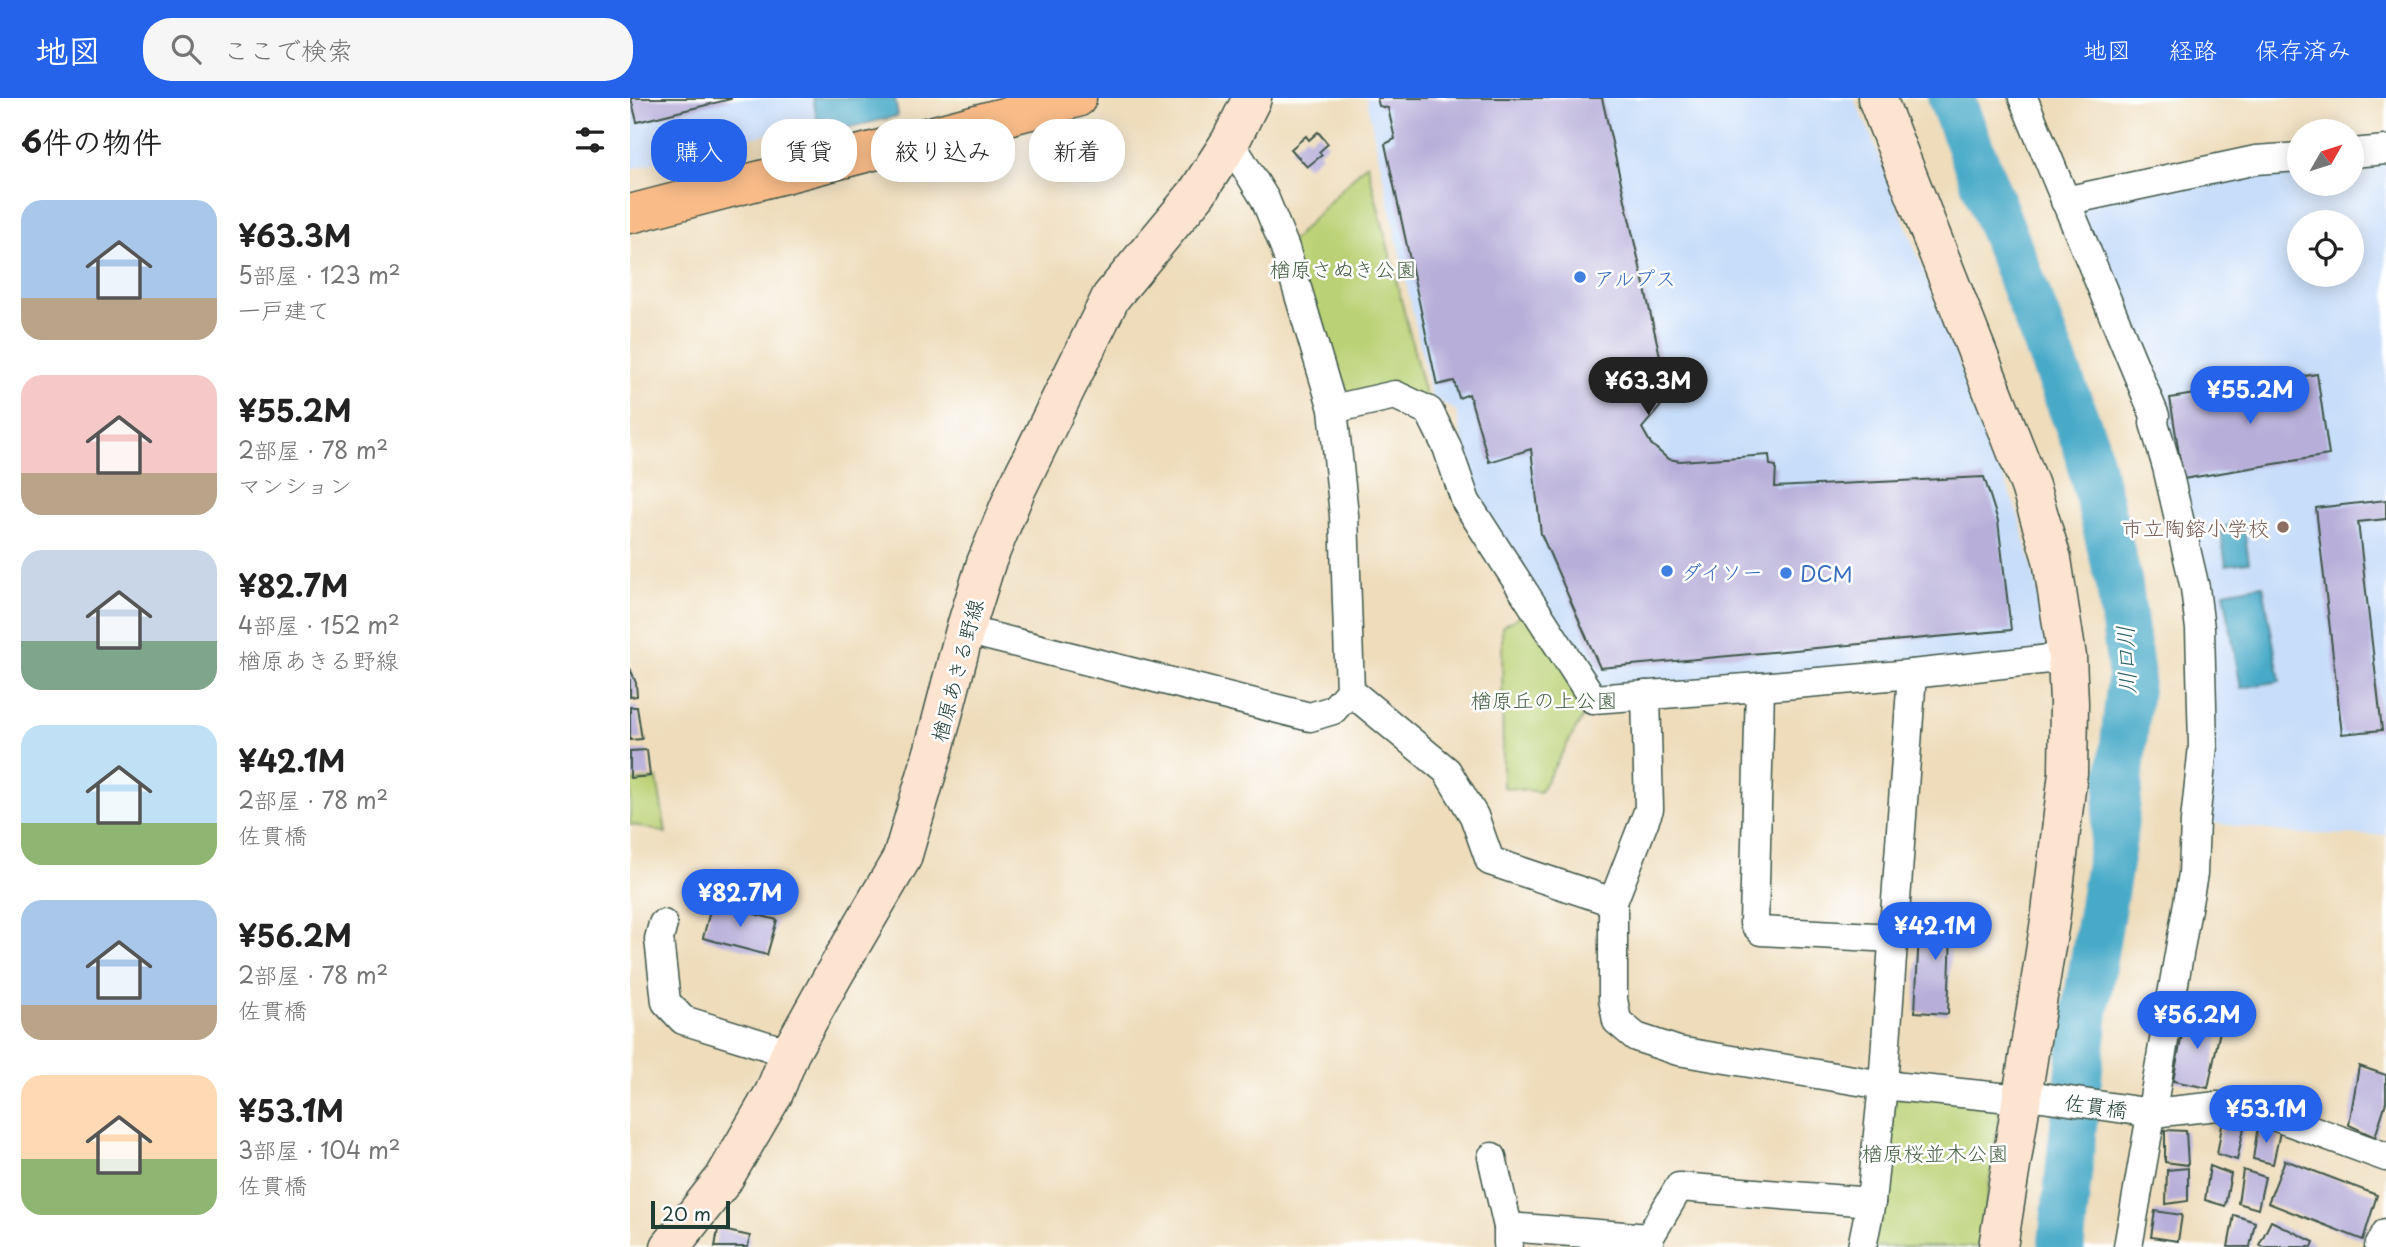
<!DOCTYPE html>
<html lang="ja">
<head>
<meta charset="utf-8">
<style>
  body { margin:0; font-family:"Playpen Sans","Klee One",sans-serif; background:#f6f6f6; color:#222; height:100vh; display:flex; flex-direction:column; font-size:26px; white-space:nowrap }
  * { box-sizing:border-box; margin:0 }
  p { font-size:23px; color:#767676 }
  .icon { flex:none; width:38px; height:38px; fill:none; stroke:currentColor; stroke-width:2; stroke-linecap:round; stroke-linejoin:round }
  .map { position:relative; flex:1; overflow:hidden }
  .drawer { display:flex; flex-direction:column; background:#fff; width:630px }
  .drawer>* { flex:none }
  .guide { position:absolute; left:21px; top:21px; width:665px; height:63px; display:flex; gap:14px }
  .needle { width:46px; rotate:51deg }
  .controls { position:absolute; left:1657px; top:21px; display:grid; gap:14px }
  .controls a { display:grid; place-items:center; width:77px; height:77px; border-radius:50%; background:#fff; box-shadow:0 4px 18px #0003; font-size:35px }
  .scale { position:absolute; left:21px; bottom:18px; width:79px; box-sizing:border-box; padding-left:7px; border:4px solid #1f3d34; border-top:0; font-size:19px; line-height:24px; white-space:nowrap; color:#1f3d34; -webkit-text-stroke:5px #fff; paint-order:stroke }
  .price { position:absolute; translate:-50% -60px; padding:0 16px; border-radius:24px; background:#2563eb; color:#fff; font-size:23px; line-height:46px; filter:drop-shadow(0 2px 4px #0008) }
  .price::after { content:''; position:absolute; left:50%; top:42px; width:21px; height:16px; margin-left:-10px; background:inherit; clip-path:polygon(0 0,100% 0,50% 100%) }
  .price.on { background:#222; color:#fff }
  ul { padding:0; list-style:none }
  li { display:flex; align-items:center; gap:21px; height:175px; padding:0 21px }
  li span { display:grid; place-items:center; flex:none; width:196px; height:140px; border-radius:21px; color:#555 }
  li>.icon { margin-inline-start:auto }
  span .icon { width:84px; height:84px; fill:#fffc; stroke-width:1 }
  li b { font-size:30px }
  h2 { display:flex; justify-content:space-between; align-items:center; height:84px; padding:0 21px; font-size:30px }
  .chip { padding:0 24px; border-radius:28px; background:#fff; box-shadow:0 4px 18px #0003; font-size:24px; line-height:63px }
  .chip.on { background:#2563eb; color:#fff }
  header { display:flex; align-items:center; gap:42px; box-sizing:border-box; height:98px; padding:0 35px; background:#2563eb; color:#fff }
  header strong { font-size:33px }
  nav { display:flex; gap:38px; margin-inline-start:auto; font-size:24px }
  .search { width:490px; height:63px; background:#f6f6f6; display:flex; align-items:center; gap:18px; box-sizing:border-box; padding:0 24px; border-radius:28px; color:#767676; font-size:26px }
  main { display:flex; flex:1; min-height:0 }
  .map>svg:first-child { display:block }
  .built { fill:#c7ddf9; fill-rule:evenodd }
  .green { fill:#bbd176; stroke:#6d8755; stroke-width:2 }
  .water { fill:#49aac8; stroke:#34747e; stroke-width:2 }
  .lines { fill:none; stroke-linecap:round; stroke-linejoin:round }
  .river { stroke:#49aac8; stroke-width:47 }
  .building { fill:#b7afd9 }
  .street-casing { stroke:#3e5548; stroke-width:31 }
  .secondary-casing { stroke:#3e5548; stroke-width:41 }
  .primary-casing { stroke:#3e5548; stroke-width:41 }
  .street { stroke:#fff; stroke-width:28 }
  .secondary { stroke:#fde4d0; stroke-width:38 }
  .primary { stroke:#f9bc89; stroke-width:38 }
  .shop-dot { fill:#3f7fe0; stroke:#fff; stroke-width:2.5 }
  .education-dot { fill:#8d6e63; stroke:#fff; stroke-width:2.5 }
  .labels { text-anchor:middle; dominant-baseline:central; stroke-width:5; stroke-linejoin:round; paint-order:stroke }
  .park-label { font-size:21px; fill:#466244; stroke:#fff }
  .shop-label { font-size:21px; fill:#366cbe; stroke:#fff; text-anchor:start }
  .education-label { font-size:21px; fill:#785e54; stroke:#fff; text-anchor:end }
  .street-label { font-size:21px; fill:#1f3d34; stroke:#fff }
  .water-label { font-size:23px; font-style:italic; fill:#2e6368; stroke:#fff }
</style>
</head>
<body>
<header>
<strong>地図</strong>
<div class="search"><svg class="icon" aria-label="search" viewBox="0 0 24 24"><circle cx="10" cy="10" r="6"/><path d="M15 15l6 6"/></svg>ここで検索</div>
<nav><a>地図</a><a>経路</a><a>保存済み</a></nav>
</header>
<main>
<section class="drawer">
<h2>6件の物件<svg class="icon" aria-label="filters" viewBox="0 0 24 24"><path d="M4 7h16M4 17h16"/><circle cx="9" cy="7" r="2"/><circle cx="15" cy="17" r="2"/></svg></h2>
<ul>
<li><span style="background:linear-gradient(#a9c7e8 70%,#b9a48a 0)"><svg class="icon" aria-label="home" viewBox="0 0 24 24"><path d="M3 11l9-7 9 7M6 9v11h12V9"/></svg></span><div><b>¥63.3M</b><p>5部屋 · 123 m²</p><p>一戸建て</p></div></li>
<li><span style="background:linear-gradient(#f6c9c9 70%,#b9a48a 0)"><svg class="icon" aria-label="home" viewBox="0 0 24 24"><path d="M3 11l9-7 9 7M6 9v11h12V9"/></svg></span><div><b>¥55.2M</b><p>2部屋 · 78 m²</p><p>マンション</p></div></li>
<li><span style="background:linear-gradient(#c9d6e8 65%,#7fa58c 0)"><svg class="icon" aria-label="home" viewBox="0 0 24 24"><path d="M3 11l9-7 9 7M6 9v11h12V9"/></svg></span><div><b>¥82.7M</b><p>4部屋 · 152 m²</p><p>楢原あきる野線</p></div></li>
<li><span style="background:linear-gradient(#bfe0f5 70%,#8fb573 0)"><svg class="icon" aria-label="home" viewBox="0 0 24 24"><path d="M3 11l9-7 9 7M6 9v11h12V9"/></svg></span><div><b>¥42.1M</b><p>2部屋 · 78 m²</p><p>佐貫橋</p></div></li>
<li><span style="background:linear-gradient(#a9c7e8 75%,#b9a48a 0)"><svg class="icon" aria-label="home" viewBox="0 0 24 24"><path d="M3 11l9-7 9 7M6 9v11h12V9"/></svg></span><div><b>¥56.2M</b><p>2部屋 · 78 m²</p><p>佐貫橋</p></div></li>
<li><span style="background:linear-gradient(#ffd9b3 60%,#8fb573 0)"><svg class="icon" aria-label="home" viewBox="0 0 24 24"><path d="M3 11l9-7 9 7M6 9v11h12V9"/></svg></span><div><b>¥53.1M</b><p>3部屋 · 104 m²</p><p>佐貫橋</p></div></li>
</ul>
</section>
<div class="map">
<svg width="1756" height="1149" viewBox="0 0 1756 1149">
  <rect width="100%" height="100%" fill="#fff"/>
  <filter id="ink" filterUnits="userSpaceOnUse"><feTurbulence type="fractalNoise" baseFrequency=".0143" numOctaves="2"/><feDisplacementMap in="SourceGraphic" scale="14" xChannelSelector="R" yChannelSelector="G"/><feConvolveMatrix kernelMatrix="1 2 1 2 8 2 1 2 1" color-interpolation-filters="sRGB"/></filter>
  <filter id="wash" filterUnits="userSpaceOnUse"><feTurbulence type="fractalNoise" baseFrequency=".00686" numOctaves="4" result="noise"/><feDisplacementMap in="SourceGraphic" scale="28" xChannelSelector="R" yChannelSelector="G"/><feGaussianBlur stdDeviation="1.57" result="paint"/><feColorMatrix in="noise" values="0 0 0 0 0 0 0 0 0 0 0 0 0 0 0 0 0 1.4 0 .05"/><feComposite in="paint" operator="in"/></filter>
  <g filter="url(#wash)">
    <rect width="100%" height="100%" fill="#eedcba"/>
    <!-- built -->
    <g class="built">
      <path d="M 0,0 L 276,0 L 0,71 Z"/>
      <path d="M 736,0 L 1224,0 L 1240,35 L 1389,419 L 1407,488 L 1418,561 L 963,601 L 904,509 L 841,380 L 826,313 L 801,299 Z"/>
      <path d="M 1756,52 L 1756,737 L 1671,736 L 1565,723 L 1573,648 L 1537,369 L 1435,103 L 1669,59 L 1670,86 L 1722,86 L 1722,55 ZM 1670,124 L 1722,124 L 1722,177 L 1670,177 Z"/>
    </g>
    <!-- green -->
    <g class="green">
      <path d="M 737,65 L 799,313 L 765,297 L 703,311 L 655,150 Z"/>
      <path d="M 904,509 L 963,601 L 910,694 L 873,689 L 872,529 Z"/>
      <path d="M 27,681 L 36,735 L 0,726 L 0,684 Z"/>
      <path d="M 1253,987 L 1369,1009 L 1370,1016 L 1350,1149 L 1232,1149 Z"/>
    </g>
    <!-- water -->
    <g class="water">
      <path d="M 183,0 L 265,0 L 268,18 L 190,36 Z"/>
      <path d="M 1613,425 L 1619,464 L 1596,467 L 1590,429 Z"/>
      <path d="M 1633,487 L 1650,583 L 1611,590 L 1594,494 Z"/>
    </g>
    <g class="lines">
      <!-- river -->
      <path class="river" d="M 1321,0 L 1455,345 L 1489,484 L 1501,575 L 1483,744 L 1456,908 L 1431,1149"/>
    </g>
    <g id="blocks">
      <!-- building -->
      <g class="building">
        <path d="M 1,0 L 101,0 L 101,1 L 7,24 Z"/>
        <path d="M 747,0 L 972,0 L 1037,289 L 1030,309 L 1012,330 L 1021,346 L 1038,361 L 1050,363 L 1139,357 L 1140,367 L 1146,368 L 1145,389 L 1354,379 L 1368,423 L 1381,532 L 970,570 L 911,436 L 901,351 L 859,364 L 839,296 L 829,300 L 824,283 L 807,287 L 755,46 L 765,41 L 758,10 L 749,8 Z"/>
        <path d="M 688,34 L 698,46 L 689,54 L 692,57 L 677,69 L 661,51 L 676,38 L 679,42 Z"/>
        <path d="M 1687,276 L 1699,357 L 1553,381 L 1540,300 Z"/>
        <path d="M 1756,402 L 1756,421 L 1728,424 L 1752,632 L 1712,636 L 1686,410 Z"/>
        <path d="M 0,570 L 6,585 L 7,598 L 0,599 Z"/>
        <path d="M 0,609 L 7,609 L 12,641 L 0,642 Z"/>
        <path d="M 17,652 L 20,678 L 0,680 L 0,653 Z"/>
        <path d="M 82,805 L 147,822 L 137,857 L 73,840 Z"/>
        <path d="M 1290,815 L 1329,817 L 1329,836 L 1321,836 L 1318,916 L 1285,914 Z"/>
        <path d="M 1556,916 L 1592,923 L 1578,990 L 1543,983 Z"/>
        <path d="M 1729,968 L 1756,977 L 1756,1004 L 1745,1039 L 1719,1027 Z"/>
        <path d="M 1593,1022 L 1614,1030 L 1607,1062 L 1587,1056 Z"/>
        <path d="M 1628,1027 L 1650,1034 L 1643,1066 L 1623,1061 Z"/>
        <path d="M 1535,1032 L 1556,1033 L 1558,1067 L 1535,1064 Z"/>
        <path d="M 1655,1062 L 1747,1097 L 1733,1142 L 1638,1105 Z"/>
        <path d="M 1580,1068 L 1601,1076 L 1595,1108 L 1575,1102 Z"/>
        <path d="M 1558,1070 L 1558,1103 L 1536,1106 L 1537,1072 Z"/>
        <path d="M 1613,1072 L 1635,1079 L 1628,1111 L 1608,1105 Z"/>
        <path d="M 1525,1113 L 1552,1117 L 1548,1143 L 1521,1139 Z"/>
        <path d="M 1604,1117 L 1625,1124 L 1620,1149 L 1598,1149 Z"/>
        <path d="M 1641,1123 L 1684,1144 L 1682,1149 L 1633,1149 L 1629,1147 Z"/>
        <path d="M 88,1131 L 120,1138 L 118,1149 L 85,1149 Z"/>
      </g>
    </g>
  </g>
  <g filter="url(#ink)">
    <use href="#blocks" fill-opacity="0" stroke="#3e5548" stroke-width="2"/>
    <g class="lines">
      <defs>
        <g id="street">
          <path d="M 1393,0 L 1525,318 L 1524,325 L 1537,369 L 1565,490 L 1570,531 L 1573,648 L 1565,723 L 1563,776 L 1498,1149"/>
          <path d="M 600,44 L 635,101 L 655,150 L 703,311 L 714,417 L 720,593 L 817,673 L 844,718 L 860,763 L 983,804 L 983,901 L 987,923 L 1006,939 L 1048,953 L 1253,987 L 1370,999 L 1412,999 L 1522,1015 L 1588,1008 L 1636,1015 L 1756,1059"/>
          <path d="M 1722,55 L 1756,52"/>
          <path d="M 1435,103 L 1626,62 L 1670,59"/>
          <path d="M 703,311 L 765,297 L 799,313 L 817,349 L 836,404 L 963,601 L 1130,589 L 1282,576"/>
          <path d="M 335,532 L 680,619 L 703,612 L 720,593"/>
          <path d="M 1130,589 L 1124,825 L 1131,833 L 1264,840"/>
          <path d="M 983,804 L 1019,711 L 1016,597"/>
          <path d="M 33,826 L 29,841 L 36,904 L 53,922 L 160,955"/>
          <path d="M 862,1059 L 878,1129 L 878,1146"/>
          <path d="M 878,1129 L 1019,1140"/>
          <path d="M 1019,1149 L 1019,1140 L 1049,1089 L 1241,1104"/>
          <path d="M 1232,1149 L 1241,1104 L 1253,987 L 1282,576 L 1437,559"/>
          <path d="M 1749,1149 L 1756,1135"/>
        </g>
        <g id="secondary">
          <path d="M 1247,0 L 1400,388 L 1422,461 L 1437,559 L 1439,605 L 1438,675 L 1420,823 L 1368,1149"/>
          <path d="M 40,1149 L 93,1082 L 144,995 L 160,955 L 203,878 L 272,760 L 304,651 L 335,532 L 356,465 L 386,392 L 481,199 L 567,95 L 600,44 L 622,0"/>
        </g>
        <path id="primary" d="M 0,116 L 447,0"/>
      </defs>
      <!-- street casing -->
      <use href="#street" class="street-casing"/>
      <!-- secondary casing -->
      <use href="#secondary" class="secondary-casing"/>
      <!-- primary casing -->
      <use href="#primary" class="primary-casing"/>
      <!-- street -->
      <use href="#street" class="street"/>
      <!-- secondary -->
      <use href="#secondary" class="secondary"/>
      <!-- primary -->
      <use href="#primary" class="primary"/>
    </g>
  </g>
  <!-- markers -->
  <g class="shop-dot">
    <circle cx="950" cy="179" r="7"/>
    <circle cx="1037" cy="473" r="7"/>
    <circle cx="1156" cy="475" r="7"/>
  </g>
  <circle class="education-dot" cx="1653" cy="429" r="7"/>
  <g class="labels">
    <!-- park labels -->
    <g class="park-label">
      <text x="713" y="170">楢原さぬき公園</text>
      <text x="914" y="601">楢原丘の上公園</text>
      <text x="1305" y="1054">楢原桜並木公園</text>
    </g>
    <!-- shop labels -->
    <g class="shop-label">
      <text x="964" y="179">アルプス</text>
      <text x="1051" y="473">ダイソー</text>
      <text x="1170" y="475">DCM</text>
    </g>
    <!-- education labels -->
    <g class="education-label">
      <text x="1639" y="429">市立陶鎔小学校</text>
    </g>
    <!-- street labels -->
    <g class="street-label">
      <text transform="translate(326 572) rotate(-75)">楢原あきる野線</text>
      <text transform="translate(1466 1007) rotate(8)">佐貫橋</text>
    </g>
    <!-- water labels -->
    <g class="water-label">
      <text transform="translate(1495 562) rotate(-92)">川口川</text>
    </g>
  </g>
</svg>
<div class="controls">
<a><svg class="needle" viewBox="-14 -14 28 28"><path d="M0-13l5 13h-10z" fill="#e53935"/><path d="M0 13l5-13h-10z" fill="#767676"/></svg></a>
<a><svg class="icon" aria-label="locate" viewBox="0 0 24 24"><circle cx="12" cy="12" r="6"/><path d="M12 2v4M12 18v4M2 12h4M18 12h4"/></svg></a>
</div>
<div class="scale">20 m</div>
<b class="price on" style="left:1018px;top:319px">¥63.3M</b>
<b class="price" style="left:1620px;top:328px">¥55.2M</b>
<b class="price" style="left:110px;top:831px">¥82.7M</b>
<b class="price" style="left:1305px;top:864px">¥42.1M</b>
<b class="price" style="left:1567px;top:953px">¥56.2M</b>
<b class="price" style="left:1636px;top:1047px">¥53.1M</b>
<div class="guide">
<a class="chip on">購入</a>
<a class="chip">賃貸</a>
<a class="chip">絞り込み</a>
<a class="chip">新着</a>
</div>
</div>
</main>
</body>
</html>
